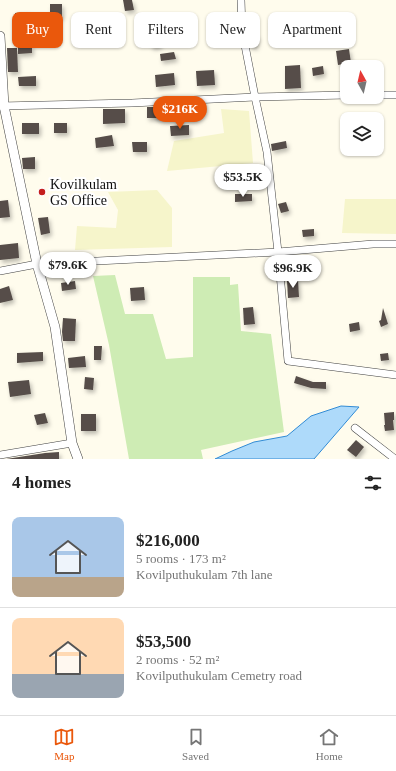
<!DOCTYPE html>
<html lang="en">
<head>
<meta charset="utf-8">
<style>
  body { margin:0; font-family:"Times New Roman",serif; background:#f2f2f2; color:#222; height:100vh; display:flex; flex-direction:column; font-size:15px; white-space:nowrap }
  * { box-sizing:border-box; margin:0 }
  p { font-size:13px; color:#767676 }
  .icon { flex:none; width:22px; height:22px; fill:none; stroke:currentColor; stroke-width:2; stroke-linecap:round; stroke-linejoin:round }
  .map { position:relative; height:459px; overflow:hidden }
  .sheet { display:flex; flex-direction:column; background:#fff; flex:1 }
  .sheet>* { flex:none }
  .top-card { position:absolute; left:12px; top:12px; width:372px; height:36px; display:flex; gap:8px }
  .needle { width:26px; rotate:352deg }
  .buttons { position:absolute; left:340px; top:60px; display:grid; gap:8px }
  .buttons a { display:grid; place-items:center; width:44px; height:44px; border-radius:8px; background:#fff; box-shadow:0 1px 3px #0004; font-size:20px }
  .price { position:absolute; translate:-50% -34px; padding:0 9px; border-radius:14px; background:#fff; color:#222; font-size:13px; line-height:26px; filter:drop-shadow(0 1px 2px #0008) }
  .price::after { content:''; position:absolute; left:50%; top:24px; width:12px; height:9px; margin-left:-6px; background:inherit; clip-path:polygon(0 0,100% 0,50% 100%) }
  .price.on { background:#ea580c; color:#fff }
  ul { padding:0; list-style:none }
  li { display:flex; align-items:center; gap:12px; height:100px; padding:0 12px }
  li+li { border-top:1px solid #e0e0e0 }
  li span { display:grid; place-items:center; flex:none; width:112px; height:80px; border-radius:8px; color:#555 }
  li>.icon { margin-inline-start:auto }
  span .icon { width:48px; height:48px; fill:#fffc; stroke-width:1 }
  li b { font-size:17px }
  h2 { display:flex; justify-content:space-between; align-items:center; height:48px; padding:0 12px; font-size:17px }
  .pill { padding:0 14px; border-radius:8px; background:#fff; box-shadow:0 1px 3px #0004; font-size:14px; line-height:36px }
  .pill.on { background:#ea580c; color:#fff }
  .dock { display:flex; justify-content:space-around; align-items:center; height:56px; border-top:1px solid #e0e0e0; background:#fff; font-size:11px; color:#767676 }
  .dock a { display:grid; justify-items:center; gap:2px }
  .dock .on { color:#ea580c }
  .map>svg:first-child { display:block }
  .farmland { fill:#f6f5cb }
  .green { fill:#ceecb4 }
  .water { fill:#aedafa; stroke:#318bd5 }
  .building { fill:#564e49; filter:url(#shadow) }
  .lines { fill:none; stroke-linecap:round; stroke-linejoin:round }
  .minor-casing { stroke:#404040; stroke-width:8 }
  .tertiary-casing { stroke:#404040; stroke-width:10 }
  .minor { stroke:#fff; stroke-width:7 }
  .tertiary { stroke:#fff; stroke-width:9 }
  .poi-dot { fill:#c41e1d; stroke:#fff; stroke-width:1.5 }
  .labels { text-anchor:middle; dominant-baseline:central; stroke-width:4; stroke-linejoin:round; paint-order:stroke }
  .poi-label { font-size:14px; fill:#0d0d0d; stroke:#fff; text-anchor:start }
</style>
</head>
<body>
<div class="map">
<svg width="396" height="459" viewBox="0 0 396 459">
  <defs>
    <filter id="shadow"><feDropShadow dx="2" dy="3" stdDeviation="2" flood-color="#0004"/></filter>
  </defs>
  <rect width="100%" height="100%" fill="#fffced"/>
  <!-- farmland -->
  <g class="farmland">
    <path d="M 221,109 L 249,111 L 253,163 L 167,171 L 174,141 L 224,133 Z"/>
    <path d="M 157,190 L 172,208 L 172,247 L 75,250 L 77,226 L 116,228 L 118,210 L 108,192 Z"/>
    <path d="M 345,199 L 396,199 L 396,234 L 342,233 Z"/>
  </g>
  <!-- green -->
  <path class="green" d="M 115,275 L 125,314 L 153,314 L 166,359 L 193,357 L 193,277 L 230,277 L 230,285 L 238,284 L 241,331 L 271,334 L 284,432 L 201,450 L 203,459 L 129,459 L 109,345 L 93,276 Z"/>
  <!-- water -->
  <path class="water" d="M 341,406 L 359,407 L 314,459 L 215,459 L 232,451 L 254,442 L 287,436 L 311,416 Z"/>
  <!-- building -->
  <g class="building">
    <path d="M 123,0 L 132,0 L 134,10 L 125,11 Z"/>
    <path d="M 50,4 L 62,4 L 62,17 L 50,18 Z"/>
    <path d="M 29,12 L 29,21 L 15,22 L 15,13 Z"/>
    <path d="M 281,21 L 283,34 L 271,36 L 269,23 Z"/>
    <path d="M 250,35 L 258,36 L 256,47 L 250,46 L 249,41 Z"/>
    <path d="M 151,36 L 160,36 L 160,46 L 151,47 Z"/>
    <path d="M 18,45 L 32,45 L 32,53 L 18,54 Z"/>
    <path d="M 7,48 L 17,48 L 18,72 L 8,72 Z"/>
    <path d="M 349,49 L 351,63 L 338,65 L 336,51 Z"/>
    <path d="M 174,52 L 176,59 L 161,61 L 160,54 Z"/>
    <path d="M 300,65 L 301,88 L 285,89 L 285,66 Z"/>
    <path d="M 323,66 L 324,74 L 313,76 L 312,68 Z"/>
    <path d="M 214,70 L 215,85 L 197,86 L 196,71 Z"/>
    <path d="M 174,73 L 175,85 L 156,87 L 155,75 Z"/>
    <path d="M 36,76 L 36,86 L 19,86 L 18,77 Z"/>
    <path d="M 147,107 L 159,107 L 160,118 L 147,118 Z"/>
    <path d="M 103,109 L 125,109 L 125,123 L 103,124 Z"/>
    <rect x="22" y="123" width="17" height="11"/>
    <rect x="54" y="123" width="13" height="10"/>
    <path d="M 189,125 L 189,135 L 171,136 L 170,126 Z"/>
    <path d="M 112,135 L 114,146 L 96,148 L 95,138 Z"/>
    <path d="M 286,141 L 287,148 L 272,151 L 271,144 Z"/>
    <path d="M 132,142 L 147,142 L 147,152 L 133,152 Z"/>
    <path d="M 35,157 L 35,169 L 23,169 L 22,158 Z"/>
    <path d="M 235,194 L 252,194 L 252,201 L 235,202 Z"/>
    <path d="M 8,200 L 10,217 L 0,218 L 0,201 Z"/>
    <path d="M 286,202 L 289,211 L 281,213 L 278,204 Z"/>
    <path d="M 48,217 L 50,233 L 41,235 L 38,218 Z"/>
    <path d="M 314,229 L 314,236 L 303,237 L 302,230 Z"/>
    <path d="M 18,243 L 19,258 L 0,260 L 0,245 Z"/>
    <path d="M 298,280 L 299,297 L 288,298 L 287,281 Z"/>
    <path d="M 75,281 L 76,289 L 62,291 L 61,283 Z"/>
    <path d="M 9,286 L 13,300 L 0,303 L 0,289 Z"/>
    <path d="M 144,287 L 145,300 L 131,301 L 130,288 Z"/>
    <path d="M 253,307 L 255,324 L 244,325 L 243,308 Z"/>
    <path d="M 383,308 L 388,324 L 381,327 L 379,321 L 381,320 Z"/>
    <path d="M 63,318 L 76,319 L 75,341 L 63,341 L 62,332 Z"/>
    <path d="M 359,322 L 360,330 L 350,332 L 349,324 Z"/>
    <path d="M 94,346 L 102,346 L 101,360 L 94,360 Z"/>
    <path d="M 43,352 L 43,361 L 17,363 L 17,353 Z"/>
    <path d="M 388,353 L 389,360 L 381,361 L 380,354 Z"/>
    <path d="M 85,356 L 86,367 L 69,368 L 68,358 Z"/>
    <path d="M 296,376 L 313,382 L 326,382 L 326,389 L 311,388 L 294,383 Z"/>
    <path d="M 85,377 L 94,378 L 93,390 L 84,389 Z"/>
    <path d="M 29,380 L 31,394 L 10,397 L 8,382 Z"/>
    <path d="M 394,412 L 394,420 L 393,420 L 394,430 L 385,431 L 384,425 L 385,425 L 384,413 Z"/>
    <path d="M 45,413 L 48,423 L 37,425 L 34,415 Z"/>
    <rect x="81" y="414" width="15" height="17"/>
    <path d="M 356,440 L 364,447 L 356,457 L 347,450 Z"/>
    <path d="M 59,452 L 59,459 L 6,459 L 45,453 Z"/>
  </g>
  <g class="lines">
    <defs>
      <g id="minor">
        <path d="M 241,0 L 242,30 L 255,97 L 267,152 L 278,252 L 288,361 L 396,375"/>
        <path d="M 377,95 L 396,95"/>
        <path d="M 0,106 L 132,103 L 255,97 L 347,95"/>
        <path d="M 0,271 L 37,264 L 278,252 L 373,244 L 396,244"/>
        <path d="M 355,428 L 395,459"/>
        <path d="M 0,455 L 72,443"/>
      </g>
      <path id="tertiary" d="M 0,36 L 4,106 L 37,264 L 55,327 L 72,443 L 78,459"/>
    </defs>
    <!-- minor casing -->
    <use href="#minor" class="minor-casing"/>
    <!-- tertiary casing -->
    <use href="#tertiary" class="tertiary-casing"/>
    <!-- minor -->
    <use href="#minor" class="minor"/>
    <!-- tertiary -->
    <use href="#tertiary" class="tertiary"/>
  </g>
  <!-- markers -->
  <circle class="poi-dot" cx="42" cy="192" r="4"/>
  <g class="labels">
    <!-- poi labels -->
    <g class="poi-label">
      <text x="50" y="184">Kovilkulam<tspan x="50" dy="16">GS Office</tspan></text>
    </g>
  </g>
</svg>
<div class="buttons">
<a><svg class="needle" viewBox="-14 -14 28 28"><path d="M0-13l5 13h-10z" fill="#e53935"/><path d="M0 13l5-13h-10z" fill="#767676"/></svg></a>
<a><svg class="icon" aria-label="layers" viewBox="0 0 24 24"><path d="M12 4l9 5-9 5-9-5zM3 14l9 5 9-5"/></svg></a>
</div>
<b class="price on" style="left:180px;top:130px">$216K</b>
<b class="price" style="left:243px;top:198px">$53.5K</b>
<b class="price" style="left:68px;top:286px">$79.6K</b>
<b class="price" style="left:293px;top:289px">$96.9K</b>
<div class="top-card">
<a class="pill on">Buy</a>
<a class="pill">Rent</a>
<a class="pill">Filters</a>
<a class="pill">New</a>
<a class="pill">Apartment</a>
</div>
</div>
<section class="sheet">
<h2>4 homes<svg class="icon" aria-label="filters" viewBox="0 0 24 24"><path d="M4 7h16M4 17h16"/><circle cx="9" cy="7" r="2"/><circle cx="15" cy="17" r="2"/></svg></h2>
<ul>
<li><span style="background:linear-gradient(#a9c7e8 75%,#b9a48a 0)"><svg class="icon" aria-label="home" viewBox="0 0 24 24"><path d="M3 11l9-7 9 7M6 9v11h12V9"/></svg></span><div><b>$216,000</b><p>5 rooms · 173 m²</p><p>Kovilputhukulam 7th lane</p></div></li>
<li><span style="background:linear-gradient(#ffd9b3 70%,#9aa5b1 0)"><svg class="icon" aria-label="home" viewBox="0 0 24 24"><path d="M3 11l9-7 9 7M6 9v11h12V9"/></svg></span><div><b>$53,500</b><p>2 rooms · 52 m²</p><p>Kovilputhukulam Cemetry road</p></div></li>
</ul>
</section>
<nav class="dock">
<a class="on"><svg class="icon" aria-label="map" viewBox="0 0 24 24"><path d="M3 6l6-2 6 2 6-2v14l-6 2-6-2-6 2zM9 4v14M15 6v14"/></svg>Map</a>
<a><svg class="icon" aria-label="saved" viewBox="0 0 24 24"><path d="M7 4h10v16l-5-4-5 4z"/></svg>Saved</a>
<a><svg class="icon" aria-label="home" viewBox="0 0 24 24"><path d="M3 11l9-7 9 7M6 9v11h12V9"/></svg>Home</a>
</nav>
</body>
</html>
